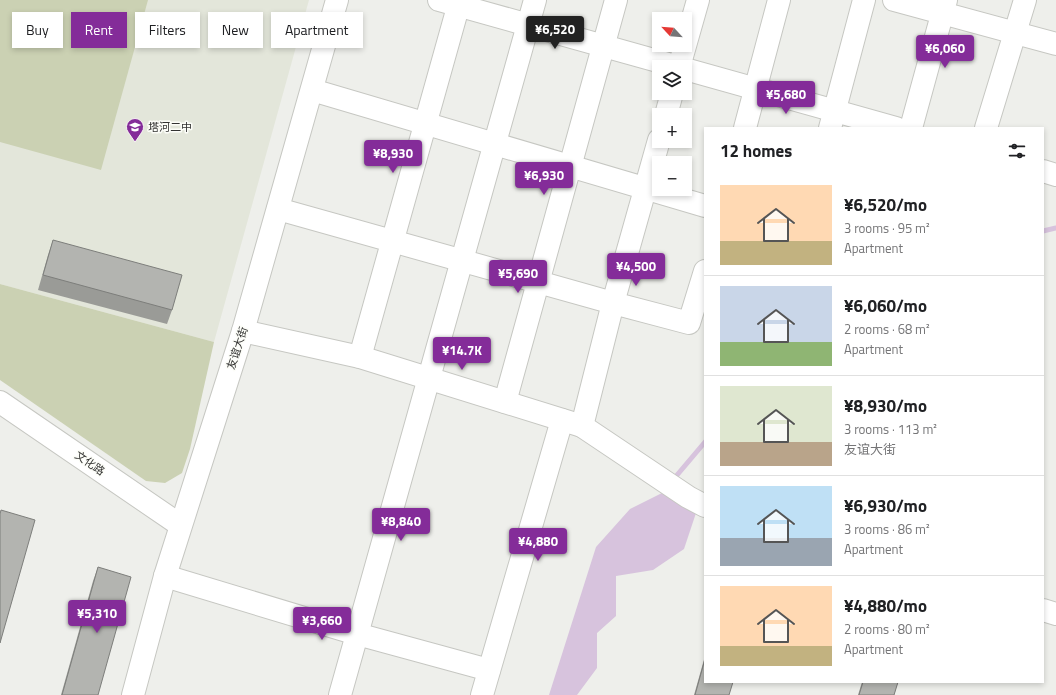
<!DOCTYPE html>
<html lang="en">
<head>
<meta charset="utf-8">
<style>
  body { margin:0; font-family:"Titillium Web","Noto Sans SC",sans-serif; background:#f2f2f2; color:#202124; height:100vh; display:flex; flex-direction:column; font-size:15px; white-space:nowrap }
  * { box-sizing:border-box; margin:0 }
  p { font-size:13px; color:#757577 }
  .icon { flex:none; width:22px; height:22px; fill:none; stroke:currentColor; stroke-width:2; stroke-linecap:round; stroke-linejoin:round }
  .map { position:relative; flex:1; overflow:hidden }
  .drawer { position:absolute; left:704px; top:127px; width:340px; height:556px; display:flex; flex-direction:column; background:#fff; border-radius:0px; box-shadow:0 2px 6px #0003 }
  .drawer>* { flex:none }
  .top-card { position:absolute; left:12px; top:12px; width:380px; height:36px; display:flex; gap:8px }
  .needle { width:26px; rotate:296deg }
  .fabs { position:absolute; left:652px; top:12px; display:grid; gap:8px }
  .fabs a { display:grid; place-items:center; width:40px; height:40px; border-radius:0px; background:#fff; box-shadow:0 2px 6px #0003; font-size:20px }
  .price { position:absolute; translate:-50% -34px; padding:0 9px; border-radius:4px; background:#842c99; color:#fff; font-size:13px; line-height:26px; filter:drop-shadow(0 1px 2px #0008) }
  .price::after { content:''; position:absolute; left:50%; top:24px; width:12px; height:9px; margin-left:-6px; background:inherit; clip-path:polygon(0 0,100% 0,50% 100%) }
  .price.selected { background:#222; color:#fff }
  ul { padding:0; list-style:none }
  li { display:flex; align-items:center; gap:12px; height:100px; padding:0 16px }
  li+li { border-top:1px solid #e0e0e0 }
  li span { display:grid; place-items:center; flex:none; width:112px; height:80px; border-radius:0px; color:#555 }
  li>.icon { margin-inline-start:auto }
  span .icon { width:48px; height:48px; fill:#fffc; stroke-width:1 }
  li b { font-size:17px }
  h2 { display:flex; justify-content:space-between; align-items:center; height:48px; padding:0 16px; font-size:17px }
  .chip { padding:0 14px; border-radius:0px; background:#fff; box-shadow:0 2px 6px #0003; font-size:14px; line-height:36px }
  .chip.selected { background:#842c99; color:#fff }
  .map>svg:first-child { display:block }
  .built { fill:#e3e6da }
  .green { fill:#cbd1b3 }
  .water { fill:#d7c3dd }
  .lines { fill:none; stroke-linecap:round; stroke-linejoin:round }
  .stream { stroke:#d7c3dd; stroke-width:5 }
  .minor-casing { stroke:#c6c7c2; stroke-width:24 }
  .major-casing { stroke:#c6c7c2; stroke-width:24 }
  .minor { stroke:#fff; stroke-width:22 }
  .major { stroke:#fff; stroke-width:22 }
  .wall { fill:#9a9b97 }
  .building { fill:#b3b4b0; stroke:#7d7e7b }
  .labels { text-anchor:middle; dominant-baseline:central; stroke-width:3; stroke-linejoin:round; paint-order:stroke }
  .poi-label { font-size:11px; fill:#323231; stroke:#fcfdf8; text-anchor:start }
  .street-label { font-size:11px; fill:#323231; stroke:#fcfdf8 }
</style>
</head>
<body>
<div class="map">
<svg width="1056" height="695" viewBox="0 0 1056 695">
  <rect width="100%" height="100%" fill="#eeefeb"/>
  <!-- built -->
  <path class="built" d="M 0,0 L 309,0 L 214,342 L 0,284 Z"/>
  <!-- green -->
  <g class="green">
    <path d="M 0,0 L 148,0 L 101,170 L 0,142 Z"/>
    <path d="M 0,284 L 214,342 L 190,449 L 182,473 L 165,483 L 146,481 L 0,380 Z"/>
  </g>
  <!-- water -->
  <path class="water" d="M 662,493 L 698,507 L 684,549 L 653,570 L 616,576 L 616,616 L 597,633 L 597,668 L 577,695 L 549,695 L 596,547 L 630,509 Z"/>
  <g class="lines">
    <!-- stream -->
    <g class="stream">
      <path d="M 1043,231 L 1056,228"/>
      <path d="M 672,481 L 705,442"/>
    </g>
    <defs>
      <g id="minor">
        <path d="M 439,0 L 679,67"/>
        <path d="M 894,0 L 1056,44"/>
        <path d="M 679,67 L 698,0"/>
        <path d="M 685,69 L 896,128"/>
        <path d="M 312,90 L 705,206"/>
        <path d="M 666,115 L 672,93"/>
        <path d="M 745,128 L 779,0"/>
        <path d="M 830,128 L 864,0"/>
        <path d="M 911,128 L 946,0"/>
        <path d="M 986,128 L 1025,0"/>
        <path d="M 1043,171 L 1056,175"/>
        <path d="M 278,209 L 613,303 L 689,323 L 705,271"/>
        <path d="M 243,331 L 360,357 L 582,426 L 688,497 L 705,506"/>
        <path d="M 360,357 L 460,0"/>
        <path d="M 0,402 L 180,525"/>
        <path d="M 505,402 L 616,0"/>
        <path d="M 582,426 L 613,303 L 659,140"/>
        <path d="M 165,576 L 357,634 L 489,670"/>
        <path d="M 1043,610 L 1056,614"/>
        <path d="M 340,695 L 535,0"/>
        <path d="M 482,695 L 562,420"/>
      </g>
      <path id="major" d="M 133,695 L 165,576 L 243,331 L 337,0"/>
    </defs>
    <!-- minor casing -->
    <use href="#minor" class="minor-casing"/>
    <!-- major casing -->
    <use href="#major" class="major-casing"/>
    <!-- minor -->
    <use href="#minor" class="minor"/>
    <!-- major -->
    <use href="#major" class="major"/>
  </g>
  <!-- wall -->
  <g class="wall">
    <path d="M 53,240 L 172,310 L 167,324 L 38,290 L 48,255 Z"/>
    <path d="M 98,567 L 98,695 L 61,695 L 93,581 Z"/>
    <path d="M 705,656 L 705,682 L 729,695 L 694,695 Z"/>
    <path d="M 862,682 L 898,682 L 894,695 L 858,695 Z"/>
  </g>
  <!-- building -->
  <g class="building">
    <path d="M 53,240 L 182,275 L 172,310 L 43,275 Z"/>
    <path d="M 1,510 L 35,520 L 0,643 L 0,514 Z"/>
    <path d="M 98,567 L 131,577 L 98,695 L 62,695 Z"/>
    <path d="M 705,659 L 705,682 L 733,682 L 729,695 L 695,695 Z"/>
    <path d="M 863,682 L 898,682 L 894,695 L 859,695 Z"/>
  </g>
  <!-- icons -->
  <defs>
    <symbol id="school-pin" viewBox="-11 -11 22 30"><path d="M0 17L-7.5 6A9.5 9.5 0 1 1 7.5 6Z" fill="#842c99" stroke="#fcfdf8"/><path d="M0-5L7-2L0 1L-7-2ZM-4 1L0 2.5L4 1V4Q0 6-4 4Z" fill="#fff"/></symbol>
  </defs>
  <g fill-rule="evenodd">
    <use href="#school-pin" x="125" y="117" width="20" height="27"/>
  </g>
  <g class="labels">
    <!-- poi labels -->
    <g class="poi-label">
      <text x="148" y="127">塔河二中</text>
    </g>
    <!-- street labels -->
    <g class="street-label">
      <text transform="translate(237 348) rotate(-72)">友谊大街</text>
      <text transform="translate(90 463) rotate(34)">文化路</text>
    </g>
  </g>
</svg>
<div class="fabs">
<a><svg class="needle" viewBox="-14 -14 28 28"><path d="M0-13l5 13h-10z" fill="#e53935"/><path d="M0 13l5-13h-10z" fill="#757577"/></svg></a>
<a><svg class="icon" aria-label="layers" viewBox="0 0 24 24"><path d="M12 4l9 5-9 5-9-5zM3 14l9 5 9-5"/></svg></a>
<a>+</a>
<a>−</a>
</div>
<b class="price selected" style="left:555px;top:50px">¥6,520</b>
<b class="price" style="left:945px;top:69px">¥6,060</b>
<b class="price" style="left:786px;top:115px">¥5,680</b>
<b class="price" style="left:393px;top:174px">¥8,930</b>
<b class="price" style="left:544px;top:196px">¥6,930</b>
<b class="price" style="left:636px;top:287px">¥4,500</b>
<b class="price" style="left:518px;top:294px">¥5,690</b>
<b class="price" style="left:462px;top:371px">¥14.7K</b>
<b class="price" style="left:401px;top:542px">¥8,840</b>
<b class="price" style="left:538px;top:562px">¥4,880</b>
<b class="price" style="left:97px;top:634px">¥5,310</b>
<b class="price" style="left:322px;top:641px">¥3,660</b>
<div class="top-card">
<a class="chip">Buy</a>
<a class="chip selected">Rent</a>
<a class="chip">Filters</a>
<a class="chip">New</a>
<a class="chip">Apartment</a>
</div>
<section class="drawer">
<h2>12 homes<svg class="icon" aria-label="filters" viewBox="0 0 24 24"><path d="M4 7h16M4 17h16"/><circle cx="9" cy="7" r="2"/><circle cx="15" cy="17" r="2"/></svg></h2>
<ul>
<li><span style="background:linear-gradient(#ffd9b3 70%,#c2b280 0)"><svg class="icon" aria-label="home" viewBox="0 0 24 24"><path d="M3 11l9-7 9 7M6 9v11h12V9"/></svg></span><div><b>¥6,520/mo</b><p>3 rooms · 95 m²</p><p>Apartment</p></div></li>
<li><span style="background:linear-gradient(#c9d6e8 70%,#8fb573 0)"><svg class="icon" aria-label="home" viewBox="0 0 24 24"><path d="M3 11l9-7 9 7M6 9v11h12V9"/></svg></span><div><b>¥6,060/mo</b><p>2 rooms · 68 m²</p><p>Apartment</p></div></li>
<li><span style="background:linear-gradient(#dfe7d0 70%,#b9a48a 0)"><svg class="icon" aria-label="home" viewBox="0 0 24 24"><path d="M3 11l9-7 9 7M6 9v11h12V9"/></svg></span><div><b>¥8,930/mo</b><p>3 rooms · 113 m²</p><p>友谊大街</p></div></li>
<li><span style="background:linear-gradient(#bfe0f5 65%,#9aa5b1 0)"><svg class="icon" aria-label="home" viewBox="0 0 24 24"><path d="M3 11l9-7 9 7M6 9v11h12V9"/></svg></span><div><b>¥6,930/mo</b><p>3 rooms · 86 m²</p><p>Apartment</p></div></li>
<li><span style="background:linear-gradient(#ffd9b3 75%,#c2b280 0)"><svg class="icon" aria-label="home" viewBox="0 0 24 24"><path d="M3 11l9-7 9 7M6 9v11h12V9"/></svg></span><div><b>¥4,880/mo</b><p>2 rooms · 80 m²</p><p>Apartment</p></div></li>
</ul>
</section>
</div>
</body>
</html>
